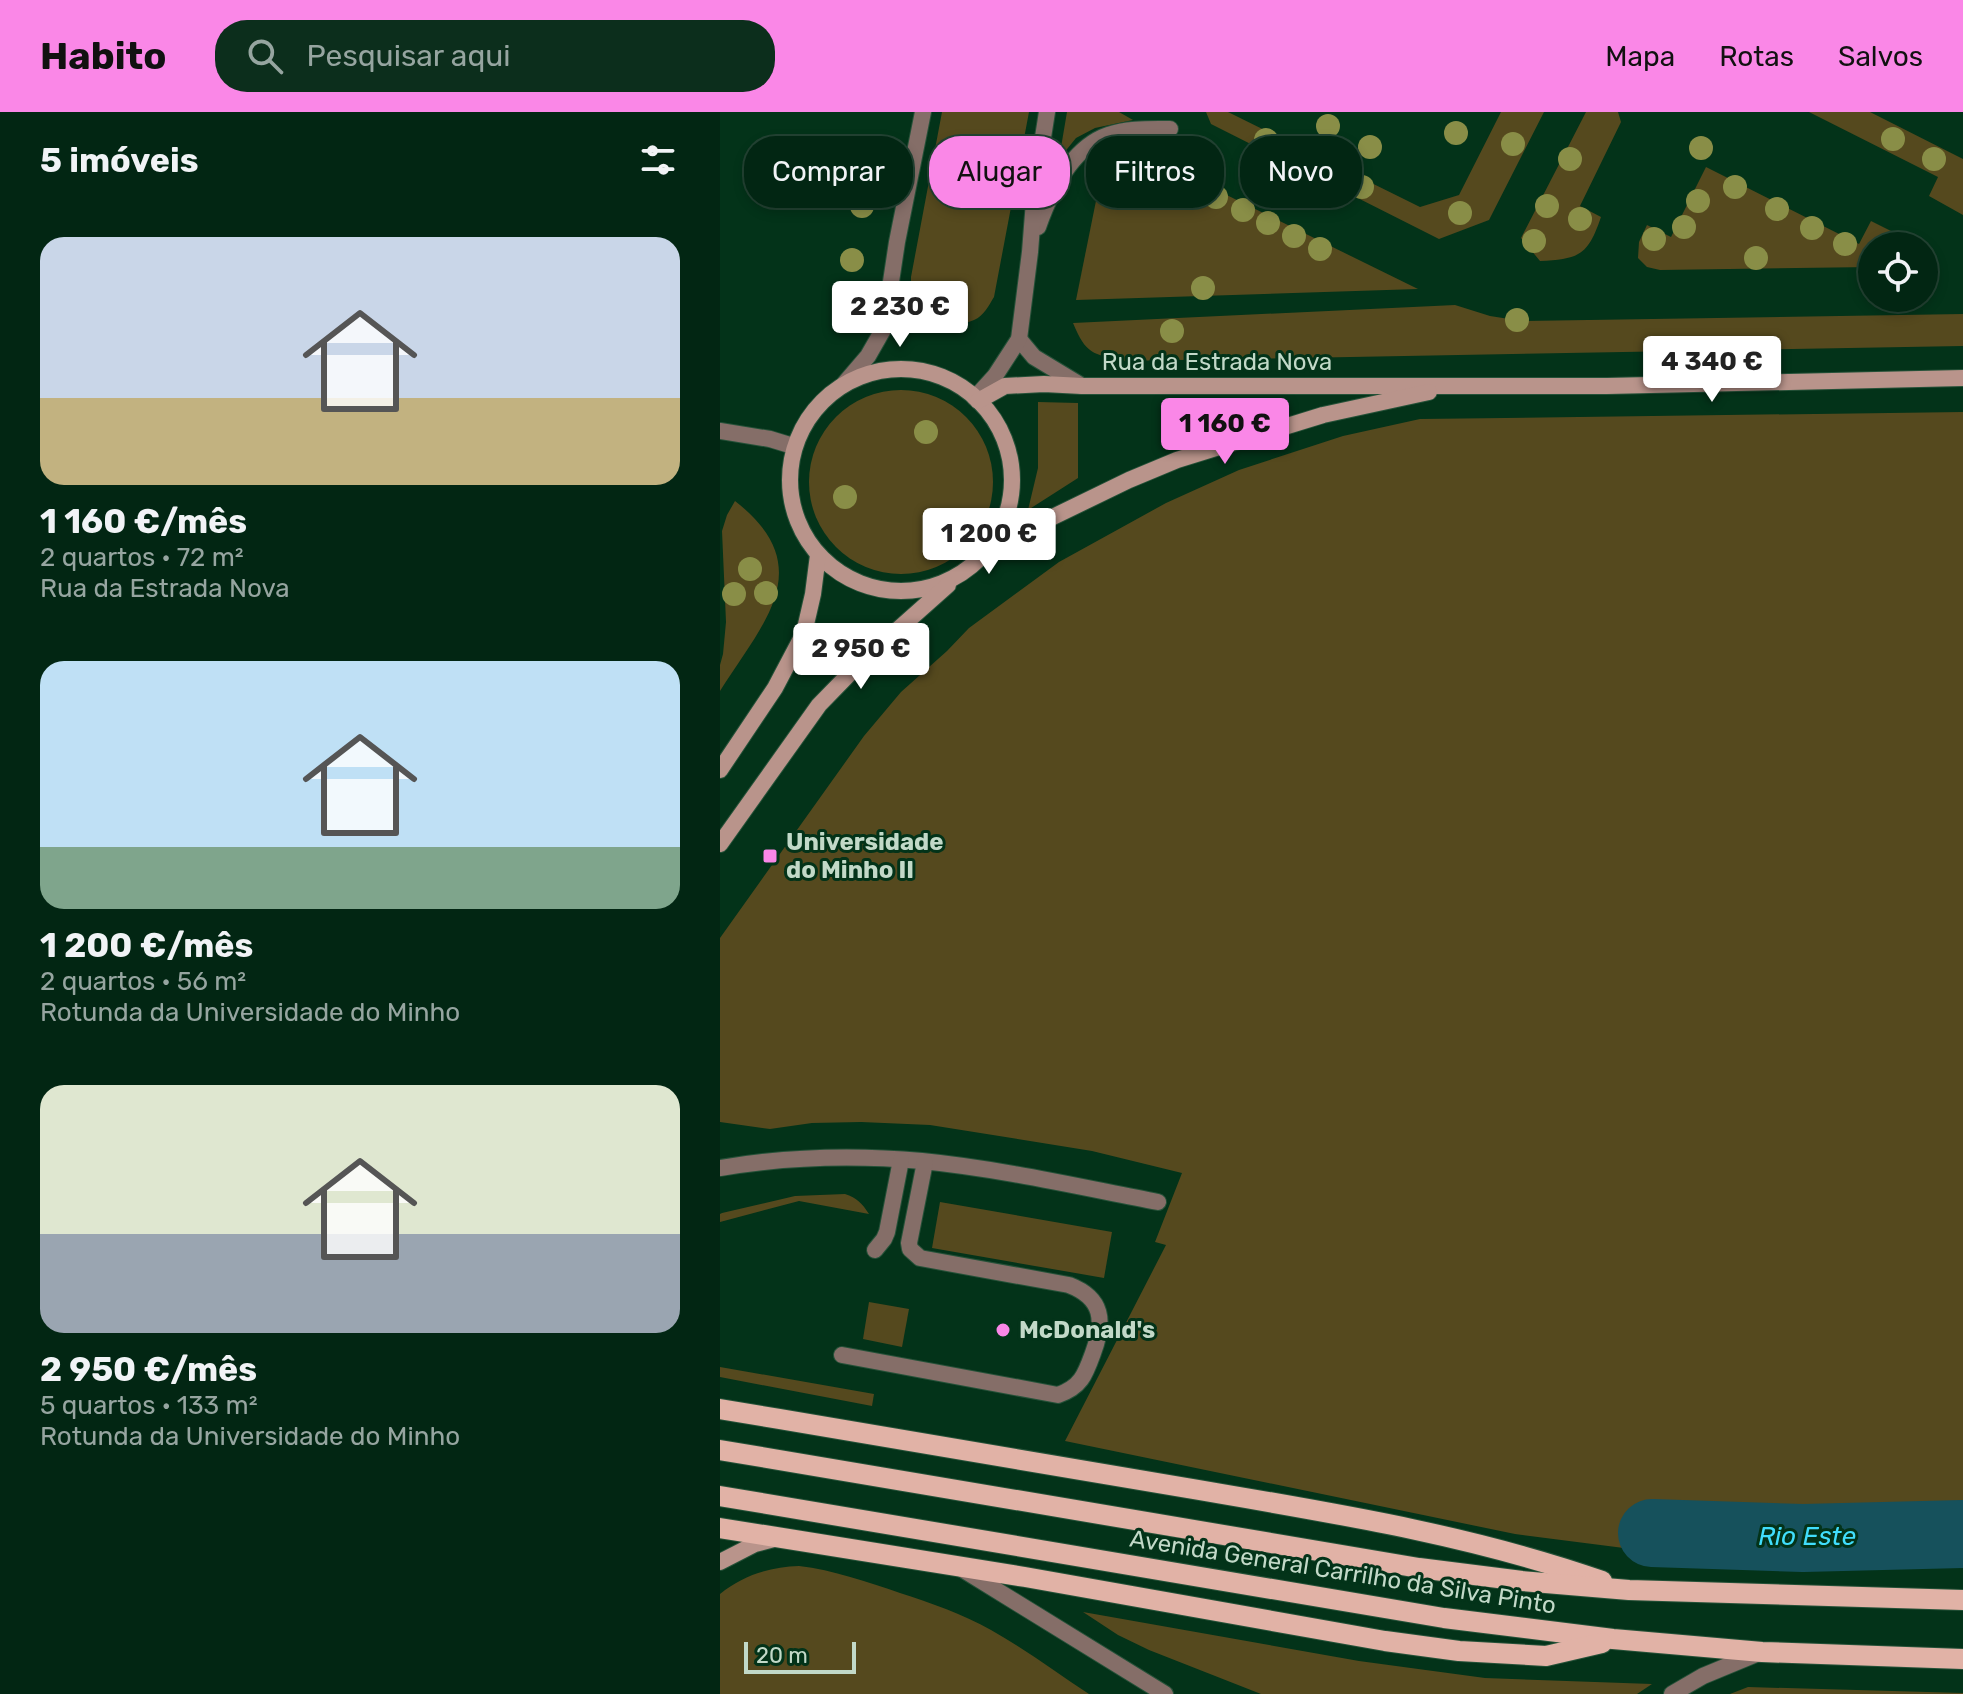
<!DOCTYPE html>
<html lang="pt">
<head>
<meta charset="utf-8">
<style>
  body { margin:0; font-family:Rubik,sans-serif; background:#0c2e1c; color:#f1f3f6; height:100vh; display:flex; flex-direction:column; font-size:30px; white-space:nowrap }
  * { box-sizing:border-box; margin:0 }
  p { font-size:26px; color:#96a5a0 }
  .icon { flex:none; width:44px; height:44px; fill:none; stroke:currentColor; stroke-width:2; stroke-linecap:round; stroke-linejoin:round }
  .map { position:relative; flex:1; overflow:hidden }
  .sheet { display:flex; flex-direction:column; background:#022613; width:720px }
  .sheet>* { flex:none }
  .banner { position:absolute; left:24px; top:24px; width:760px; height:72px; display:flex; gap:16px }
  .controls { position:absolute; left:1138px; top:120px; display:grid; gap:16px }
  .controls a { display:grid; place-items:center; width:80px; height:80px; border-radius:50%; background:#022613; box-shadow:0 4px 12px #0003,0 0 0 2px #234333; font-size:40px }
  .scale { position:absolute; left:24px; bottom:20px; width:112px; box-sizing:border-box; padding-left:8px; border:4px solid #c2d9c8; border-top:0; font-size:22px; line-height:28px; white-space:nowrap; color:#c2d9c8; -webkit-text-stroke:6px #033319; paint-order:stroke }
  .price { position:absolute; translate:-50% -68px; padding:0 18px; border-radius:8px; background:#fff; color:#222; font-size:26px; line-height:52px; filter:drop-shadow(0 2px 4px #0008) }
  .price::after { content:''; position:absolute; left:50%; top:48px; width:24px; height:18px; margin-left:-12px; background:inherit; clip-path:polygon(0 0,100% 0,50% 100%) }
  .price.active { background:#fa87e7; color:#111 }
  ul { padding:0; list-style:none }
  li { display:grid; align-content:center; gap:16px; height:424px; padding:0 40px }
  li span { display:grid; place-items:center; height:248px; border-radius:24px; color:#555 }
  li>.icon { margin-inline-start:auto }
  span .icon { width:144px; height:144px; fill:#fffc; stroke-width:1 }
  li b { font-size:34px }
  h2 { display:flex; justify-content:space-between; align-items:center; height:96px; padding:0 40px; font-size:34px }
  .pill { padding:0 28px; border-radius:32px; background:#022613; box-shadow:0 4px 12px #0003,0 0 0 2px #234333; font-size:28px; line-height:72px }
  .pill.active { background:#fa87e7; color:#111 }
  header { display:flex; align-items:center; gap:48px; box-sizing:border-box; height:112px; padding:0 40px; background:#fa87e7; color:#111 }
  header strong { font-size:38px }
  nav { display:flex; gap:44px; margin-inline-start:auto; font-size:28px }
  .search { width:560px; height:72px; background:#0c2e1c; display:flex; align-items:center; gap:20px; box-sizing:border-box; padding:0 28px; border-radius:32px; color:#96a5a0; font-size:30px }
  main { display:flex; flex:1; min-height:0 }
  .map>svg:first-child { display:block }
  .green { fill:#55491e }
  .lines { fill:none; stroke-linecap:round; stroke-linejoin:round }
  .river { stroke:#16515c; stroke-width:68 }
  .service-casing { stroke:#255138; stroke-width:18 }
  .tertiary-casing { stroke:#255138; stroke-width:18 }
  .secondary-casing { stroke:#255138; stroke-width:18 }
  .primary-casing { stroke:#255138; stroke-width:22 }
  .service { stroke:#856e68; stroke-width:16 }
  .tertiary { stroke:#856e68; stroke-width:16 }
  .secondary { stroke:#b9948b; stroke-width:16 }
  .primary { stroke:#e1b2a6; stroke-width:20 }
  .tree { fill:#898e47 }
  .poi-dot { fill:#fa87e7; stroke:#033319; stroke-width:3 }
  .labels { text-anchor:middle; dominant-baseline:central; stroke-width:6; stroke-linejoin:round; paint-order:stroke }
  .street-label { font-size:24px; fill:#c2d9c8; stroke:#033319 }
  .poi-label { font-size:24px; font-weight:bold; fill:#c2d9c8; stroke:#033319; text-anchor:start }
  .water-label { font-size:26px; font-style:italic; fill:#40defc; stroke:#033319 }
</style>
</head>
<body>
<header>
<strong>Habito</strong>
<div class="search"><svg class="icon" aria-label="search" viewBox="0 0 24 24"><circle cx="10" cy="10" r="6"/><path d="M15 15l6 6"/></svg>Pesquisar aqui</div>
<nav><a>Mapa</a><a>Rotas</a><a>Salvos</a></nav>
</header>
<main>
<section class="sheet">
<h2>5 imóveis<svg class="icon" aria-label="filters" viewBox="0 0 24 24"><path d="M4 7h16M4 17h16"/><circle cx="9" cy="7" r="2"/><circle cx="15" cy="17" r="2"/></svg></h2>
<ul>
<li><span style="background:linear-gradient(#c9d6e8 65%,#c2b280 0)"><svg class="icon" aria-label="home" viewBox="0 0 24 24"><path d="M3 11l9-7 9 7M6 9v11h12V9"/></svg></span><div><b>1 160 €/mês</b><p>2 quartos · 72 m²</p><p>Rua da Estrada Nova</p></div></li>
<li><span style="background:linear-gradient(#bfe0f5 75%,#7fa58c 0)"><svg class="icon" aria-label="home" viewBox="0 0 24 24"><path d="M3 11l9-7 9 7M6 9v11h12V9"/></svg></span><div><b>1 200 €/mês</b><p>2 quartos · 56 m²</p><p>Rotunda da Universidade do Minho</p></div></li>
<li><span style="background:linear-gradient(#dfe7d0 60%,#9aa5b1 0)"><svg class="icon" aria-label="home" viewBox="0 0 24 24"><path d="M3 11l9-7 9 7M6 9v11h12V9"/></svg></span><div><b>2 950 €/mês</b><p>5 quartos · 133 m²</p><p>Rotunda da Universidade do Minho</p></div></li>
</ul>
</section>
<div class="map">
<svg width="1243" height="1582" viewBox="0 0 1243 1582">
  <rect width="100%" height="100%" fill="#033319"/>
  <!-- green -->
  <g class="green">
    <path d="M 222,0 L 309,0 L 274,185 C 269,193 264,204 254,208 C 237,216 208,213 197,195 C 191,186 191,175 191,165 Z"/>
    <path d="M 347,0 L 399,0 L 413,8 L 375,16 L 356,26 L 339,47 Z"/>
    <path d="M 486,0 L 508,0 L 700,95 L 739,83 L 781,0 L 824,0 L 769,108 L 719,127 L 491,12 Z"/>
    <path d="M 866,0 L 898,0 L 901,10 L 860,94 L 881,105 C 868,143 860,147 820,149 L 801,126 Z"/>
    <path d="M 1089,0 L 1150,0 L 1243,47 L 1243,103 L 1209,84 L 1218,65 Z"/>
    <path d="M 416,48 L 432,50 L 472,66 L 698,177 L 356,188 L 380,69 C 392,53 397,51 416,48 Z"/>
    <path d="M 986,55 L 1139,132 L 1151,109 L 1191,129 L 1194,134 L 1152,134 L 1152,155 L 940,158 L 927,155 L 918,146 L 919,130 L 927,113 L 951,125 Z"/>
    <path d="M 735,193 L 770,204 L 802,209 L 1243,202 L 1243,234 L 404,249 C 372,242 366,242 353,211 Z"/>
    <circle cx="181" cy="370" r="92"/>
    <path d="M 318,290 L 358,291 L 358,366 L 308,398 L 318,356 Z"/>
    <path d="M 1243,300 L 1243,1455 L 1029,1452 L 795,1422 L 345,1329 L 446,1133 L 435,1130 L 462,1061 L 372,1039 L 210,1013 L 141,1010 L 92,1011 L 50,1017 L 0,1010 L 0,826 L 144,624 L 181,580 L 227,539 L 249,516 L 339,450 L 446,391 L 519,358 L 623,324 L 700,307 Z"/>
    <path d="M 15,389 C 100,455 43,511 0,579 L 0,553 L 3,542 L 6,510 L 2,419 L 7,403 Z"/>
    <path d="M 125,1082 C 137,1086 142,1091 149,1102 L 79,1089 L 0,1110 L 0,1102 L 2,1101 L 75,1084 Z"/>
    <path d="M 220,1090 L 392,1120 L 384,1166 L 212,1136 Z"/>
    <path d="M 149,1190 L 189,1197 L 182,1235 L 143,1227 Z"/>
    <path d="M 0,1255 L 154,1282 L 152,1294 L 0,1265 Z"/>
    <path d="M 79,1454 C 113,1458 148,1470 180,1481 C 211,1491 243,1502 271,1518 C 305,1537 337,1561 369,1582 L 0,1582 L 0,1482 C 23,1463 50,1455 79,1454 Z"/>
    <path d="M 363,1500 L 639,1549 L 765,1566 L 932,1572 L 917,1582 L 541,1582 L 429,1538 L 398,1523 Z"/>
    <path d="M 1028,1575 L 1243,1581 L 1243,1582 L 1010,1582 Z"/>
  </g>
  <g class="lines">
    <!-- river -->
    <path class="river" d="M 932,1421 L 1083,1426 L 1243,1422"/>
    <defs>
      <g id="service">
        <path d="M 318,115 C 330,81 351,36 388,23 C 408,16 429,17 450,17"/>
        <path d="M 299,227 L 314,245 L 362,274"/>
        <path d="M 124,272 L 148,244 L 164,216 L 177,130 L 203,0"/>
        <path d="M 255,286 L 275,264 L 299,227 L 310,140 L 315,76 L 327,0"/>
        <path d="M 0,1056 C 65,1045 136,1043 202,1049 C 282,1057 360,1075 438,1090"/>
        <path d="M 155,1138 L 164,1127 L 167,1120 L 181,1048"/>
        <path d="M 122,1243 L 338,1283 C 361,1275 365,1263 373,1241 C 385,1209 383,1186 349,1173 L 200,1146 L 190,1137 L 189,1131 L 205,1050"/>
        <path d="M 242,1457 L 445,1582"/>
        <path d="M 952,1582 L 983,1564 L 1041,1540"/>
      </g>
      <path id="tertiary" d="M 0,319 L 50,327 L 73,334"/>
      <g id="secondary">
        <circle cx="181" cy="368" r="111"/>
        <path d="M 258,289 L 285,274 L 324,272 L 362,274 L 887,274 L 1243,266"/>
        <path d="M 271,435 L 409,368 L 457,348 L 603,303 L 709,280"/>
        <path d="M 0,658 L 55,576 L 84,521 L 93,482 L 98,443"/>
        <path d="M 0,732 L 99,593 L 138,553 L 228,473"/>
        <path d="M 0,1450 L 35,1432 L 54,1427"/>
      </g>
      <g id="primary">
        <path d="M 0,1297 C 156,1323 312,1350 467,1376 C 607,1400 748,1422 882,1469"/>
        <path d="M 0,1338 L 699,1456 L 802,1469 L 909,1478 L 1243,1488"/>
        <path d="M 0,1384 L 724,1506 L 893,1527 L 1042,1540 L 1243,1547"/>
        <path d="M 0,1416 L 305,1465 L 665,1529 L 739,1539 L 826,1544 L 882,1531"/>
      </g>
    </defs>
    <!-- service casing -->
    <use href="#service" class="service-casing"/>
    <!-- tertiary casing -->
    <use href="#tertiary" class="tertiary-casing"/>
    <!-- secondary casing -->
    <use href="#secondary" class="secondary-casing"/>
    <!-- primary casing -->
    <use href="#primary" class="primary-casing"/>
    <!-- service -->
    <use href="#service" class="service"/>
    <!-- tertiary -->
    <use href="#tertiary" class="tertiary"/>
    <!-- secondary -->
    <use href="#secondary" class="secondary"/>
    <!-- primary -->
    <use href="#primary" class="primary"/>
  </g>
  <!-- trees -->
  <g class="tree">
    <circle cx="608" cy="14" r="12"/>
    <circle cx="736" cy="21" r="12"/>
    <circle cx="1173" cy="27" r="12"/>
    <circle cx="546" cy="28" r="12"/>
    <circle cx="793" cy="32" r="12"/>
    <circle cx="650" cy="35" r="12"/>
    <circle cx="981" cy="36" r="12"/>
    <circle cx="579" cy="46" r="12"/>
    <circle cx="850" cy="47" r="12"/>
    <circle cx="1214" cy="47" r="12"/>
    <circle cx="442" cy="58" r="12"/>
    <circle cx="606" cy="59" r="12"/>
    <circle cx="471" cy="72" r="12"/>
    <circle cx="642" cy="75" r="12"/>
    <circle cx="1015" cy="75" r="12"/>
    <circle cx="496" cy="85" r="12"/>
    <circle cx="978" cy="89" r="12"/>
    <circle cx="142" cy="94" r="12"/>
    <circle cx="827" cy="94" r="12"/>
    <circle cx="1057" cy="97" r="12"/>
    <circle cx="523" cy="98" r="12"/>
    <circle cx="740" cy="101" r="12"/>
    <circle cx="860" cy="107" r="12"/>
    <circle cx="548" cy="111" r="12"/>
    <circle cx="964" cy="115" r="12"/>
    <circle cx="1092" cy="116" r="12"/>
    <circle cx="574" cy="124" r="12"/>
    <circle cx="934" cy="127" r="12"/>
    <circle cx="814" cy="129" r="12"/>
    <circle cx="1125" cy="132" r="12"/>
    <circle cx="600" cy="137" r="12"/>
    <circle cx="1036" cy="146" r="12"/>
    <circle cx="132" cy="148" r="12"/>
    <circle cx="483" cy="176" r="12"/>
    <circle cx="797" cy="208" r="12"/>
    <circle cx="452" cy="219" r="12"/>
    <circle cx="206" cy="320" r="12"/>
    <circle cx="125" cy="385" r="12"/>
    <circle cx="30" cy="457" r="12"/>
    <circle cx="46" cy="481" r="12"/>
    <circle cx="14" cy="482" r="12"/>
  </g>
  <!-- markers -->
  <g class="poi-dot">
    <rect x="42" y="736" width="16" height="16" rx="4"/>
    <circle cx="283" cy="1218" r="8"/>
  </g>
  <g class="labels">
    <!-- street labels -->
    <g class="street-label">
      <text x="497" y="250">Rua da Estrada Nova</text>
      <text transform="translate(623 1460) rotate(9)">Avenida General Carrilho da Silva Pinto</text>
    </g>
    <!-- poi labels -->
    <g class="poi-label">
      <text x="66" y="730">Universidade<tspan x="66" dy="28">do Minho II</tspan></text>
      <text x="299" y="1218">McDonald's</text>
    </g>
    <!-- water labels -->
    <g class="water-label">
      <text x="1087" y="1424">Rio Este</text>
    </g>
  </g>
</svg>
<div class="controls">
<a><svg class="icon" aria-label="locate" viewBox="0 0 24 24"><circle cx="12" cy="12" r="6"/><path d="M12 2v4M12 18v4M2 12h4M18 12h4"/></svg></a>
</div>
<div class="scale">20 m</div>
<b class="price" style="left:180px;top:237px">2 230 €</b>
<b class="price" style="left:992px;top:292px">4 340 €</b>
<b class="price active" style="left:505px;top:354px">1 160 €</b>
<b class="price" style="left:269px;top:464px">1 200 €</b>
<b class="price" style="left:141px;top:579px">2 950 €</b>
<div class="banner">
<a class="pill">Comprar</a>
<a class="pill active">Alugar</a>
<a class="pill">Filtros</a>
<a class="pill">Novo</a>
</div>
</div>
</main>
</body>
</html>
